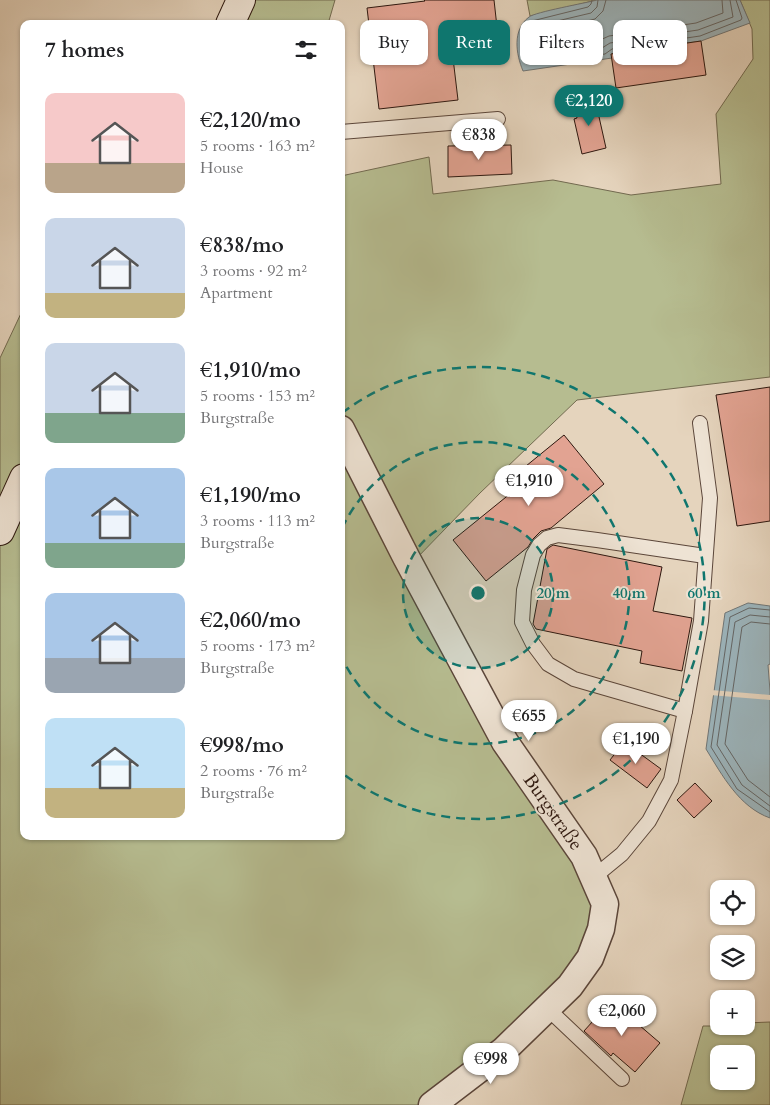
<!DOCTYPE html>
<html lang="en">
<head>
<meta charset="utf-8">
<style>
  body { margin:0; font-family:Cardo,serif; background:#f2f2f2; color:#202124; height:100vh; display:flex; flex-direction:column; font-size:19px; white-space:nowrap }
  * { box-sizing:border-box; margin:0 }
  p { font-size:16px; color:#757577 }
  .icon { flex:none; width:28px; height:28px; fill:none; stroke:currentColor; stroke-width:2; stroke-linecap:round; stroke-linejoin:round }
  .map { position:relative; flex:1; overflow:hidden }
  .panel { position:absolute; left:20px; top:20px; width:325px; height:820px; display:flex; flex-direction:column; background:#fff; border-radius:10px; box-shadow:0 1px 4px #0004 }
  .panel>* { flex:none }
  .banner { position:absolute; left:360px; top:20px; width:335px; height:45px; display:flex; gap:10px }
  .fabs { position:absolute; left:710px; top:880px; display:grid; gap:10px }
  .fabs a { display:grid; place-items:center; width:45px; height:45px; border-radius:10px; background:#fff; box-shadow:0 1px 4px #0004; font-size:25px }
  .price { position:absolute; translate:-50% -42px; padding:0 11px; border-radius:18px; background:#fff; color:#222; font-size:16px; line-height:32px; filter:drop-shadow(0 1px 2px #0008) }
  .price::after { content:''; position:absolute; left:50%; top:30px; width:15px; height:11px; margin-left:-8px; background:inherit; clip-path:polygon(0 0,100% 0,50% 100%) }
  .price.active { background:#0f766e; color:#fff }
  ul { padding:0; list-style:none }
  li { display:flex; align-items:center; gap:15px; height:125px; padding:0 25px }
  li span { display:grid; place-items:center; flex:none; width:140px; height:100px; border-radius:10px; color:#555 }
  li>.icon { margin-inline-start:auto }
  span .icon { width:60px; height:60px; fill:#fffc; stroke-width:1 }
  li b { font-size:21px }
  h2 { display:flex; justify-content:space-between; align-items:center; height:60px; padding:0 25px; font-size:21px }
  .pill { padding:0 18px; border-radius:10px; background:#fff; box-shadow:0 1px 4px #0004; font-size:18px; line-height:45px }
  .pill.active { background:#0f766e; color:#fff }
  .map>svg:first-child { display:block }
  .green { fill:#b6bc90; stroke:#726a50; fill-rule:evenodd }
  .water { fill:#9cb5bd; stroke:#707677 }
  .pier { fill:#e5d4bd }
  .lines { fill:none; stroke-linecap:round; stroke-linejoin:round }
  .shore { stroke:#646666; stroke-width:1 }
  .building { fill:#e2a392; stroke:#2d170f }
  .service-casing { stroke:#5b463a; stroke-width:16 }
  .minor-casing { stroke:#5b463a; stroke-width:29 }
  .secondary-casing { stroke:#2d170f; stroke-width:30 }
  .service { stroke:#eee3d4; stroke-width:14 }
  .minor { stroke:#eee3d4; stroke-width:26 }
  .secondary { stroke:#eee3d4; stroke-width:28 }
  .ring { fill:none; stroke:#0f766e; stroke-width:2.5; stroke-dasharray:9 6 }
  .labels { text-anchor:middle; dominant-baseline:central; stroke-width:4; stroke-linejoin:round; paint-order:stroke }
  .street-label { font-size:19px; fill:#2d170f; stroke:#eee3d4 }
  .centre { fill:#0f766e; stroke:#eee3d4; stroke-width:2.5 }
  .ring-label { font-size:15px; text-anchor:middle; font-weight:bold; fill:#0f766e; stroke:#eee3d4; stroke-width:4; stroke-linejoin:round; paint-order:stroke }
</style>
</head>
<body>
<div class="map">
<svg width="770" height="1105" viewBox="0 0 770 1105">
  <rect width="100%" height="100%" fill="#e5d4bd"/>
  <filter id="stains"><feTurbulence type="fractalNoise" baseFrequency=".004" numOctaves="4"/><feColorMatrix values="0 0 0 0 .2 0 0 0 0 .09 0 0 0 0 .02 0 0 0 .5 -.17"/></filter>
  <radialGradient id="worn" r=".72"><stop offset=".6" stop-color="#630" stop-opacity="0"/><stop offset="1" stop-color="#630" stop-opacity=".3"/></radialGradient>
  <!-- green -->
  <g class="green">
    <path d="M 255,0 L 335,0 L 328,24 L 242,24 Z"/>
    <path d="M 527,0 L 597,0 L 530,16 Z"/>
    <path d="M 740,0 L 770,0 L 770,377 L 577,400 L 480,493 L 413,562 L 341,418 L 341,176 L 429,157 L 433,194 L 553,180 L 631,195 L 721,184 L 716,114 L 753,59 L 752,29 Z"/>
    <path d="M 24,307 L 24,836 L 341,836 L 341,446 L 601,907 L 565,984 L 425,1105 L 0,1105 L 0,358 Z"/>
    <path d="M 770,1022 L 770,1105 L 681,1105 L 703,1026 L 746,1026 L 746,1023 ZM 719,1054 L 746,1054 L 746,1081 L 719,1081 Z"/>
  </g>
  <!-- water -->
  <g class="water">
    <path d="M 597,0 L 740,0 L 750,23 L 701,41 L 612,54 L 612,58 L 523,71 C 516,54 512,30 529,17 C 535,12 586,3 597,0 Z"/>
    <path d="M 748,603 L 770,606 L 770,664 L 768,665 L 770,691 L 770,818 C 739,807 722,775 706,749 L 725,613 Z"/>
  </g>
  <!-- pier -->
  <path class="pier" d="M 711,690 L 770,695 L 770,700 L 710,695 Z"/>
  <g class="lines">
    <!-- shore -->
    <g class="shore">
      <path d="M 592,0 L 591,4 L 588,7 L 532,21 L 526,29 L 521,43 L 523,56 L 526,64 L 605,54 L 612,49 L 700,36 L 741,20 L 742,18 L 736,0"/>
      <path d="M 598,0 L 597,7 L 591,13 L 536,26 C 528,36 527,45 530,57 L 602,48 L 610,43 L 698,30 L 733,17 L 730,0"/>
      <path d="M 606,0 L 603,11 L 595,19 L 540,33 L 535,44 L 536,49 L 539,50 L 598,41 L 609,36 L 696,23 L 723,13 L 722,0"/>
      <path d="M 770,610 L 749,608 L 730,617 L 711,747 L 737,789 L 770,812"/>
      <path d="M 770,617 L 750,615 L 735,622 L 717,745 L 742,785 L 770,806"/>
      <path d="M 770,624 L 751,622 L 742,627 L 725,744 L 748,780 L 770,797"/>
    </g>
  </g>
  <!-- building -->
  <g class="building">
    <path d="M 424,0 L 494,0 L 497,27 L 450,33 L 458,100 L 379,109 L 367,8 L 425,1 Z"/>
    <path d="M 701,41 L 706,75 L 616,88 L 611,54 Z"/>
    <path d="M 595,99 L 606,148 L 582,154 L 574,119 L 577,118 L 574,103 Z"/>
    <path d="M 511,145 L 512,174 L 448,177 L 448,146 Z"/>
    <path d="M 770,387 L 770,521 L 737,526 L 716,395 Z"/>
    <path d="M 564,435 L 604,484 L 551,528 L 541,531 L 533,539 L 528,547 L 486,581 L 453,540 L 511,493 L 504,484 Z"/>
    <path d="M 553,545 L 662,567 L 653,611 L 692,618 L 682,671 L 640,663 L 642,651 L 536,629 L 533,624 L 547,549 Z"/>
    <path d="M 624,742 L 661,769 L 647,788 L 610,760 Z"/>
    <path d="M 695,783 L 712,801 L 694,818 L 677,800 Z"/>
    <path d="M 611,1001 L 660,1043 L 635,1072 L 613,1053 L 611,1056 L 584,1031 Z"/>
  </g>
  <g class="lines">
    <defs>
      <g id="service">
        <path d="M 341,132 L 498,119"/>
        <path d="M 685,711 L 574,679 L 548,664 L 533,644 L 522,622 L 524,590 L 533,555 L 539,545 L 547,538 L 558,535 L 597,540 L 705,556"/>
        <path d="M 594,877 L 622,854 L 649,821 L 671,780 L 685,711 L 701,621 L 710,498 L 700,423"/>
        <path d="M 548,1009 L 622,1079"/>
      </g>
      <path id="minor" d="M 341,429 L 406,557 L 505,742 L 584,856 L 605,904 L 601,929 L 590,958 L 570,986 L 504,1050 L 432,1105"/>
      <g id="secondary">
        <path d="M 230,24 L 241,0"/>
        <path d="M 0,531 L 24,478"/>
      </g>
    </defs>
    <!-- service casing -->
    <use href="#service" class="service-casing"/>
    <!-- minor casing -->
    <use href="#minor" class="minor-casing"/>
    <!-- secondary casing -->
    <use href="#secondary" class="secondary-casing"/>
    <!-- service -->
    <use href="#service" class="service"/>
    <!-- minor -->
    <use href="#minor" class="minor"/>
    <!-- secondary -->
    <use href="#secondary" class="secondary"/>
  </g>
  <!-- distance rings -->
  <circle cx="478" cy="593" r="75" fill="#0f766e" fill-opacity=".12"/>
  <g class="ring">
    <circle cx="478" cy="593" r="75"/>
    <path d="M342 528A151 151 0 1 1 342 658"/>
    <path d="M342 413A226 226 0 1 1 342 773"/>
  </g>
  <g class="labels">
    <!-- street labels -->
    <g class="street-label">
      <text transform="translate(553 812) rotate(55)">Burgstraße</text>
    </g>
  </g>
  <circle cx="478" cy="593" r="8" class="centre"/>
  <g class="ring-label">
    <text x="553" y="598">20 m</text>
    <text x="629" y="598">40 m</text>
    <text x="704" y="598">60 m</text>
  </g>
  <rect width="100%" height="100%" filter="url(#stains)"/>
  <rect width="100%" height="100%" fill="url(#worn)"/>
</svg>
<div class="fabs">
<a><svg class="icon" aria-label="locate" viewBox="0 0 24 24"><circle cx="12" cy="12" r="6"/><path d="M12 2v4M12 18v4M2 12h4M18 12h4"/></svg></a>
<a><svg class="icon" aria-label="layers" viewBox="0 0 24 24"><path d="M12 4l9 5-9 5-9-5zM3 14l9 5 9-5"/></svg></a>
<a>+</a>
<a>−</a>
</div>
<b class="price active" style="left:589px;top:127px">€2,120</b>
<b class="price" style="left:479px;top:161px">€838</b>
<b class="price" style="left:529px;top:507px">€1,910</b>
<b class="price" style="left:529px;top:742px">€655</b>
<b class="price" style="left:636px;top:765px">€1,190</b>
<b class="price" style="left:622px;top:1037px">€2,060</b>
<b class="price" style="left:491px;top:1085px">€998</b>
<div class="banner">
<a class="pill">Buy</a>
<a class="pill active">Rent</a>
<a class="pill">Filters</a>
<a class="pill">New</a>
</div>
<section class="panel">
<h2>7 homes<svg class="icon" aria-label="filters" viewBox="0 0 24 24"><path d="M4 7h16M4 17h16"/><circle cx="9" cy="7" r="2"/><circle cx="15" cy="17" r="2"/></svg></h2>
<ul>
<li><span style="background:linear-gradient(#f6c9c9 70%,#b9a48a 0)"><svg class="icon" aria-label="home" viewBox="0 0 24 24"><path d="M3 11l9-7 9 7M6 9v11h12V9"/></svg></span><div><b>€2,120/mo</b><p>5 rooms · 163 m²</p><p>House</p></div></li>
<li><span style="background:linear-gradient(#c9d6e8 75%,#c2b280 0)"><svg class="icon" aria-label="home" viewBox="0 0 24 24"><path d="M3 11l9-7 9 7M6 9v11h12V9"/></svg></span><div><b>€838/mo</b><p>3 rooms · 92 m²</p><p>Apartment</p></div></li>
<li><span style="background:linear-gradient(#c9d6e8 70%,#7fa58c 0)"><svg class="icon" aria-label="home" viewBox="0 0 24 24"><path d="M3 11l9-7 9 7M6 9v11h12V9"/></svg></span><div><b>€1,910/mo</b><p>5 rooms · 153 m²</p><p>Burgstraße</p></div></li>
<li><span style="background:linear-gradient(#a9c7e8 75%,#7fa58c 0)"><svg class="icon" aria-label="home" viewBox="0 0 24 24"><path d="M3 11l9-7 9 7M6 9v11h12V9"/></svg></span><div><b>€1,190/mo</b><p>3 rooms · 113 m²</p><p>Burgstraße</p></div></li>
<li><span style="background:linear-gradient(#a9c7e8 65%,#9aa5b1 0)"><svg class="icon" aria-label="home" viewBox="0 0 24 24"><path d="M3 11l9-7 9 7M6 9v11h12V9"/></svg></span><div><b>€2,060/mo</b><p>5 rooms · 173 m²</p><p>Burgstraße</p></div></li>
<li><span style="background:linear-gradient(#bfe0f5 70%,#c2b280 0)"><svg class="icon" aria-label="home" viewBox="0 0 24 24"><path d="M3 11l9-7 9 7M6 9v11h12V9"/></svg></span><div><b>€998/mo</b><p>2 rooms · 76 m²</p><p>Burgstraße</p></div></li>
</ul>
</section>
</div>
</body>
</html>
